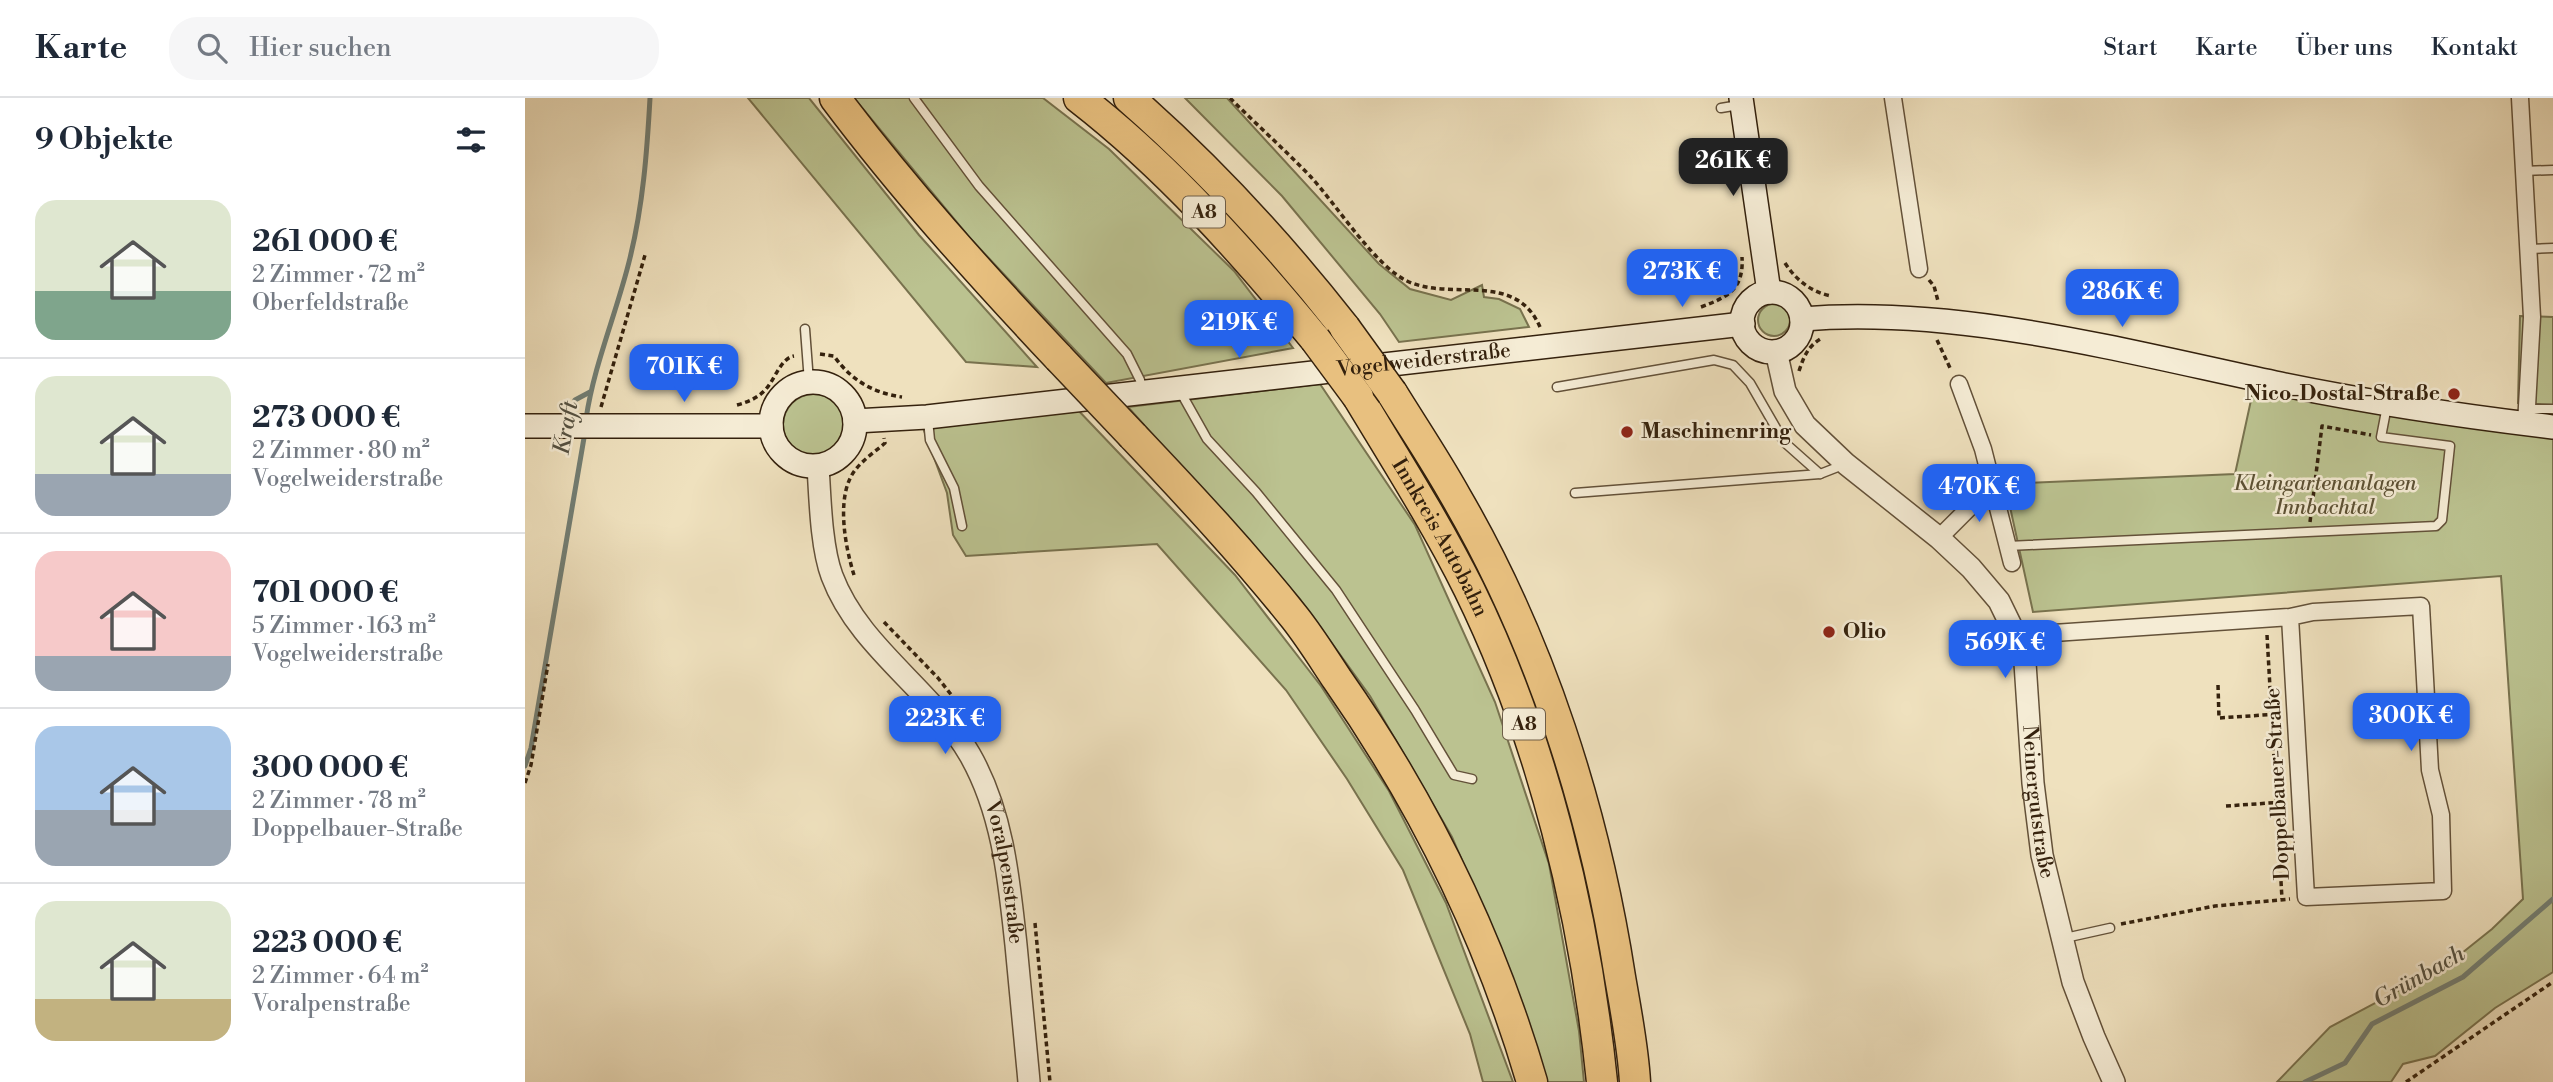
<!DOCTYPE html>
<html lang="de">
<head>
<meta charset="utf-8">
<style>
  body { margin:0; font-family:"Libre Bodoni",serif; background:#f6f6f7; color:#1f2937; height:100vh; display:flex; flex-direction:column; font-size:26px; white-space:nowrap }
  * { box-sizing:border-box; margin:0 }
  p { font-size:23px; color:#747a83 }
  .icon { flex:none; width:38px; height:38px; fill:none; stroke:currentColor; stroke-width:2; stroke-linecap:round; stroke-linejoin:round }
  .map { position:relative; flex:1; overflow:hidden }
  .details { display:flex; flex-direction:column; background:#fff; width:525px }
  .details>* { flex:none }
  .price { position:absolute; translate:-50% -60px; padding:0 16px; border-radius:14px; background:#2563eb; color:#fff; font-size:23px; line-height:46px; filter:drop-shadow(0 2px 4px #0008) }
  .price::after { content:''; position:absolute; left:50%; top:42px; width:21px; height:16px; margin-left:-10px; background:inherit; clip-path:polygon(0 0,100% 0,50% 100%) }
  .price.selected { background:#222; color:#fff }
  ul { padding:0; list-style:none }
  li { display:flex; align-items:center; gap:21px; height:175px; padding:0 35px }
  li+li { border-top:2px solid #e0e1e3 }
  li span { display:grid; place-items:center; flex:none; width:196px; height:140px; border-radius:21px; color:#555 }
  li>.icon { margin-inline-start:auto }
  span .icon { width:84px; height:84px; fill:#fffc; stroke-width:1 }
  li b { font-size:30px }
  h2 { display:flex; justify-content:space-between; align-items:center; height:84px; padding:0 35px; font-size:30px }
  header { display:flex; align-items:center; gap:42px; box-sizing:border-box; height:98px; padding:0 35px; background:#fff; border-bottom:2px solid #e0e1e3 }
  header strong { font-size:33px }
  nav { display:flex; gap:38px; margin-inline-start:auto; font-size:24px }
  .search { width:490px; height:63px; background:#f6f6f7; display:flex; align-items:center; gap:18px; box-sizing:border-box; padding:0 24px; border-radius:28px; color:#747a83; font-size:26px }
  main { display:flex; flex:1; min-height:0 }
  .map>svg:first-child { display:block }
  .green { fill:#bbc290; stroke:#78724e; stroke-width:2 }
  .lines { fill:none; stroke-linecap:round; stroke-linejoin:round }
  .stream { stroke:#727e74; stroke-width:5 }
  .service-casing { stroke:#635139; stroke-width:11 }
  .minor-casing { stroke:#635139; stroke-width:19 }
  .tertiary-casing { stroke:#635139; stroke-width:24 }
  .secondary-casing { stroke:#34210d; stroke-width:26 }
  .motorway-casing { stroke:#34210d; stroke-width:33 }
  .path { stroke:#34210d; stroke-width:3.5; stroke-dasharray:5 3.5; stroke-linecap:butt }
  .service { stroke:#f5ecd5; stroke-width:8 }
  .minor { stroke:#f5ecd5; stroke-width:16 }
  .tertiary { stroke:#f5ecd5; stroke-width:21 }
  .secondary { stroke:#f5ecd5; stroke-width:23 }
  .motorway { stroke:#e8c07f; stroke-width:30 }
  .motorway-bridge-casing { stroke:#34210d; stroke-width:33; stroke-linecap:butt }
  .motorway-bridge { stroke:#e8c07f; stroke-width:30 }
  .poi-dot { fill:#8f2418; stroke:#f5ecd5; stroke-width:2.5 }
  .labels { text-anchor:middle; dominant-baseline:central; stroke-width:5; stroke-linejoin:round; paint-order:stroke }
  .shield { fill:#f5ecd5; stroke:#6e5e49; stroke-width:2 }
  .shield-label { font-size:19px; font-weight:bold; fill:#34210d }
  .street-label { font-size:21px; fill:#34210d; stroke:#f5ecd5 }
  .poi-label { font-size:21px; font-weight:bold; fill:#34210d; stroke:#f5ecd5; text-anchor:start }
  .park-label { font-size:21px; font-style:italic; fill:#5c5134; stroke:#f5ecd5 }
  .water-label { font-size:23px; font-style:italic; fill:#535041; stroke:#f5ecd5 }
</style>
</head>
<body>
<header>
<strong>Karte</strong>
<div class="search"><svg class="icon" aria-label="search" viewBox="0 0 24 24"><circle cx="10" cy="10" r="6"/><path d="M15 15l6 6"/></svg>Hier suchen</div>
<nav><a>Start</a><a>Karte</a><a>Über uns</a><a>Kontakt</a></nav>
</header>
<main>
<section class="details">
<h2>9 Objekte<svg class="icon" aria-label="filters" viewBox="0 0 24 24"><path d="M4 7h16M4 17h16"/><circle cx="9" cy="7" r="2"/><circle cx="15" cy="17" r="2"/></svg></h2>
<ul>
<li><span style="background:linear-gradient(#dfe7d0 65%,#7fa58c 0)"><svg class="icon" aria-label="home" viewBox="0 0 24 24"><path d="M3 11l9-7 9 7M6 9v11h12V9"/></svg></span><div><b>261 000 €</b><p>2 Zimmer · 72 m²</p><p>Oberfeldstraße</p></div></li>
<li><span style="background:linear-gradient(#dfe7d0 70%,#9aa5b1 0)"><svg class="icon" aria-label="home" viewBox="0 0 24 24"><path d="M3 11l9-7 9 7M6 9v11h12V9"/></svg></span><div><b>273 000 €</b><p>2 Zimmer · 80 m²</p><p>Vogelweiderstraße</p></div></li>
<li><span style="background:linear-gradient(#f6c9c9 75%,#9aa5b1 0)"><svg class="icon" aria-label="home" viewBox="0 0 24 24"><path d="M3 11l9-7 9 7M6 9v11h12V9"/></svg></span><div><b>701 000 €</b><p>5 Zimmer · 163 m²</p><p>Vogelweiderstraße</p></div></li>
<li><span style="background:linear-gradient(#a9c7e8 60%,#9aa5b1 0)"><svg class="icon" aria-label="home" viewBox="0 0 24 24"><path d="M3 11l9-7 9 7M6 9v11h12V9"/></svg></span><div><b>300 000 €</b><p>2 Zimmer · 78 m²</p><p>Doppelbauer-Straße</p></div></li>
<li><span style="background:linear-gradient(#dfe7d0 70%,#c2b280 0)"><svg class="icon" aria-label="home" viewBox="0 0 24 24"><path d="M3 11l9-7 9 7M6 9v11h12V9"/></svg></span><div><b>223 000 €</b><p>2 Zimmer · 64 m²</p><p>Voralpenstraße</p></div></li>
</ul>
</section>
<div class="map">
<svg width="2028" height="984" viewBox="0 0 2028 984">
  <rect width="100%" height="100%" fill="#efe1be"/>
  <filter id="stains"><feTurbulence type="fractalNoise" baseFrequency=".00286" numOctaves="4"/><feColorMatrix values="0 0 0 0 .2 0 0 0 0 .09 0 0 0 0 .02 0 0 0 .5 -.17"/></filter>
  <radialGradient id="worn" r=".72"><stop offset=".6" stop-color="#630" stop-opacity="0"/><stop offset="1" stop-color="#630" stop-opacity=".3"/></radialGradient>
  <!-- green -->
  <g class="green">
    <path d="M 223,0 L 284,0 L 394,137 L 512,269 L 441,264 Z"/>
    <path d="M 329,0 L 518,0 L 584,51 L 709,173 L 768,250 L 581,285 L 444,139 Z"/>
    <path d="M 660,0 L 702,0 L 854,166 L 885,191 L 926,202 L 957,187 L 959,199 L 974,201 L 995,211 L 1004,229 L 874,244 L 855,216 L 757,98 Z"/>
    <circle cx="1249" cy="222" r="16"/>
    <path d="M 1995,218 L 2028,219 L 2028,307 L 1993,305 Z"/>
    <path d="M 795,286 L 890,427 L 970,604 L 1024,766 L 1054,933 L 1059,984 L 1022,984 L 990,886 L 927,739 L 845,598 L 774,500 L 603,309 Z"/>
    <path d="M 1728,293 L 1992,336 L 2028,339 L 2028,874 L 1970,910 L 1910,958 L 1878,966 L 1866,984 L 1752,984 L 1805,929 L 1922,867 L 1967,831 L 1998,801 L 1976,478 L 1508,514 L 1480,386 L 1710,376 Z"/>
    <circle cx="289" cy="327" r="31"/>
    <path d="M 551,310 L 710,477 L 796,588 L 864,693 L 921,805 L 988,984 L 958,984 L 945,936 L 878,772 L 822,681 L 761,592 L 632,446 L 441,458 L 428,437 L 422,395 L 397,327 Z"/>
  </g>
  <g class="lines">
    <!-- stream -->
    <g class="stream">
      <path d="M 50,302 L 65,294"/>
      <path d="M 61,321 C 69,266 92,214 105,160 C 118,107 122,54 125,0"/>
      <path d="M 0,668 L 6,650 L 60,334"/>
      <path d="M 1780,984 L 1820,965 L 1847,926 L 1938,879 L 2028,801"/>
    </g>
    <defs>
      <g id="service">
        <path d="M 389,0 L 454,88 L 602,256 L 615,282 L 617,292"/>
        <path d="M 1196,10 L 1214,7"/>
        <path d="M 1998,73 L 2028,72"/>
        <path d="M 2004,151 L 2028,150"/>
        <path d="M 280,231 L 284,284"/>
        <path d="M 1032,289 L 1189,262 L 1208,267 L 1225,285 L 1259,344 L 1295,376"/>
        <path d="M 655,293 L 682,341 L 731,394 L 811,492 L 890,612 L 929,677 L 947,681"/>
        <path d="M 2002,311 L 2028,311"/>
        <path d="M 403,322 L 405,342 L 429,390 L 437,428"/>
        <path d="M 1050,395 L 1295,376 L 1318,367"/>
        <path d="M 1483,448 L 1911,428 L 1917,422 L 1925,348 L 1856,339 L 1862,308"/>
        <path d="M 1540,840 L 1585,830"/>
      </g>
      <g id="minor">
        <path d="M 1368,0 L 1394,171"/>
        <path d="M 1995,0 L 2007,219 L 2001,326"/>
        <path d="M 1434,286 L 1458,351 L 1487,465"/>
        <path d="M 1414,440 L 1468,386"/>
        <path d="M 1494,544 L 1514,536 L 1765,519 L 1788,514 L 1896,508 L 1905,672 L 1916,717 L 1918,793 L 1781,799 L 1765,519"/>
      </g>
      <g id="tertiary">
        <path id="s1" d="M 1251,253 L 1260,293 L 1280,327 L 1321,366 L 1414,440 L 1446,470 L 1474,503 L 1494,544 L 1500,565 L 1508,685 L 1517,757 L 1548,884 L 1569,939 L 1589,984"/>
        <path id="s2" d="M 293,368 C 295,399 296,449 307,478 C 334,550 407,591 445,657 C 478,715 484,782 491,847 C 495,892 500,938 504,984"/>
      </g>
      <g id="secondary">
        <path d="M 1216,0 L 1244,194"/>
        <circle cx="1247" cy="224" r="30"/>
        <path d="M 1277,221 C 1432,208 1598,253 1750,285 C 1841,304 1935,318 2028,329"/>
        <circle cx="288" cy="326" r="42"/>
        <path id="s3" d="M 330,323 L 402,319 L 1218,226"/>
        <path d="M 0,328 L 246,328"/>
      </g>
      <g id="motorway">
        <path d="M 310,0 C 379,92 456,177 534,260"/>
        <path d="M 554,0 C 643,69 718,154 790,241"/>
        <path d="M 604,0 C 684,70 755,147 820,230"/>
        <path d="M 867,295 C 888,329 911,363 931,399 C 1016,545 1069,712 1095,879 C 1101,914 1108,949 1110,984"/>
        <path id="s4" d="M 833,299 C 871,362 911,425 944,491 C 1018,642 1060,817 1077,984"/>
        <path d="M 608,338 C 664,397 719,456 770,520 C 785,539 798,560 812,581 C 898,704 965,840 1007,984"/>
      </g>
    </defs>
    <!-- service casing -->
    <use href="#service" class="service-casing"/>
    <!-- minor casing -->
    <use href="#minor" class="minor-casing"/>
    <!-- tertiary casing -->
    <use href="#tertiary" class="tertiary-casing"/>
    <!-- secondary casing -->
    <use href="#secondary" class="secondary-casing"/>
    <!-- motorway casing -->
    <use href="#motorway" class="motorway-casing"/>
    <!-- path -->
    <g class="path">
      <path d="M 705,0 C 731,26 759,51 785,78 C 812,107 849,167 882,183 C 927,204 990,172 1015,229"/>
      <path d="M 1260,165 C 1271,182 1286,194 1306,198"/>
      <path d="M 1404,182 L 1409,188 L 1413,203"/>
      <path d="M 1176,209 C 1203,199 1219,191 1217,159"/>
      <path d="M 1412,242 L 1426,272"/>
      <path d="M 295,256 L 309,258 C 326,282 348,295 377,299"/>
      <path d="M 1274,273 C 1279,258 1283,248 1297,240"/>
      <path d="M 212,307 C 223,304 233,300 241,291 C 250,281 256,260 269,258"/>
      <path d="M 76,309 L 120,157"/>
      <path d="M 1785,424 L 1797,328 L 1846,337"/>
      <path d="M 329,477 C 320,448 310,396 331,371 C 339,361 351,353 360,345 L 359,340"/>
      <path d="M 359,524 L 413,580 L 447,623"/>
      <path d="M 1742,537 L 1757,801"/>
      <path d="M 1693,587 L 1694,620 L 1754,616"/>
      <path d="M 0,685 L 6,667 L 23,566"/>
      <path d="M 1701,708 L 1759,704"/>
      <path d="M 510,825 L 525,984"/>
      <path d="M 1596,826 L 1690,808 L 1765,801"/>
      <path d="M 1881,984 L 2028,884"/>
    </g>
    <!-- service -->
    <use href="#service" class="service"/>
    <!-- minor -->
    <use href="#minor" class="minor"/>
    <!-- tertiary -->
    <use href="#tertiary" class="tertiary"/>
    <!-- secondary -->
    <use href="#secondary" class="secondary"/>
    <!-- motorway -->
    <use href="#motorway" class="motorway"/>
    <defs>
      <g id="motorway-bridge">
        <path d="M 820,230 L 867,295"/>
        <path d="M 790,241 L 833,299"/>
        <path d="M 534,260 L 608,338"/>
      </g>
    </defs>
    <!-- motorway-bridge casing -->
    <use href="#motorway-bridge" class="motorway-bridge-casing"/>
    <!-- motorway-bridge -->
    <use href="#motorway-bridge" class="motorway-bridge"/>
  </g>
  <!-- markers -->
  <g class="poi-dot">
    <circle cx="1929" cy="296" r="7"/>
    <circle cx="1102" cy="334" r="7"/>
    <circle cx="1304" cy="534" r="7"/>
  </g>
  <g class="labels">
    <!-- shield labels -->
    <g class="shield">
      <rect x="658" y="98.5" width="42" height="31" rx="5"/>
      <rect x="978" y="610.5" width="42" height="31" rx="5"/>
    </g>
    <g class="shield-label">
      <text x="679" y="114">A8</text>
      <text x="999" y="626">A8</text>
    </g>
    <!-- street labels -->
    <g class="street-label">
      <text stroke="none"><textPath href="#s3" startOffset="572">Vogelweiderstraße</textPath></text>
      <text stroke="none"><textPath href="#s4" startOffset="163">Innkreis Autobahn</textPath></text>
      <text transform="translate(1753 686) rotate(-93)">Doppelbauer-Straße</text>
      <text stroke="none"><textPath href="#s1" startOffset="550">Neinergutstraße</textPath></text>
      <text stroke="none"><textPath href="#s2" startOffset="462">Voralpenstraße</textPath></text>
    </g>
    <!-- poi labels -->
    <g class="poi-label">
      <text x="1915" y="296" text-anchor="end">Nico-Dostal-Straße</text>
      <text x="1116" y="334">Maschinenring</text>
      <text x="1318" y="534">Olio</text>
    </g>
    <!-- park labels -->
    <g class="park-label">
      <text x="1800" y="386">Kleingartenanlagen<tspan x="1800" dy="24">Innbachtal</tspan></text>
    </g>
    <!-- water labels -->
    <g class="water-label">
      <text transform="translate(41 330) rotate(-80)">Kraft</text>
      <text transform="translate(1894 879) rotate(-30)">Grünbach</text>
    </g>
  </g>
  <rect width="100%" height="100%" filter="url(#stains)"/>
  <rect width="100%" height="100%" fill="url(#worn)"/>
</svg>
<b class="price selected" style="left:1208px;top:100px">261K €</b>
<b class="price" style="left:1157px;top:211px">273K €</b>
<b class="price" style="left:1597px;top:231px">286K €</b>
<b class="price" style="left:714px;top:262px">219K €</b>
<b class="price" style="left:159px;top:306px">701K €</b>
<b class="price" style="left:1454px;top:426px">470K €</b>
<b class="price" style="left:1480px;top:582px">569K €</b>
<b class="price" style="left:1886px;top:655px">300K €</b>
<b class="price" style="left:420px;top:658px">223K €</b>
</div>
</main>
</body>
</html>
